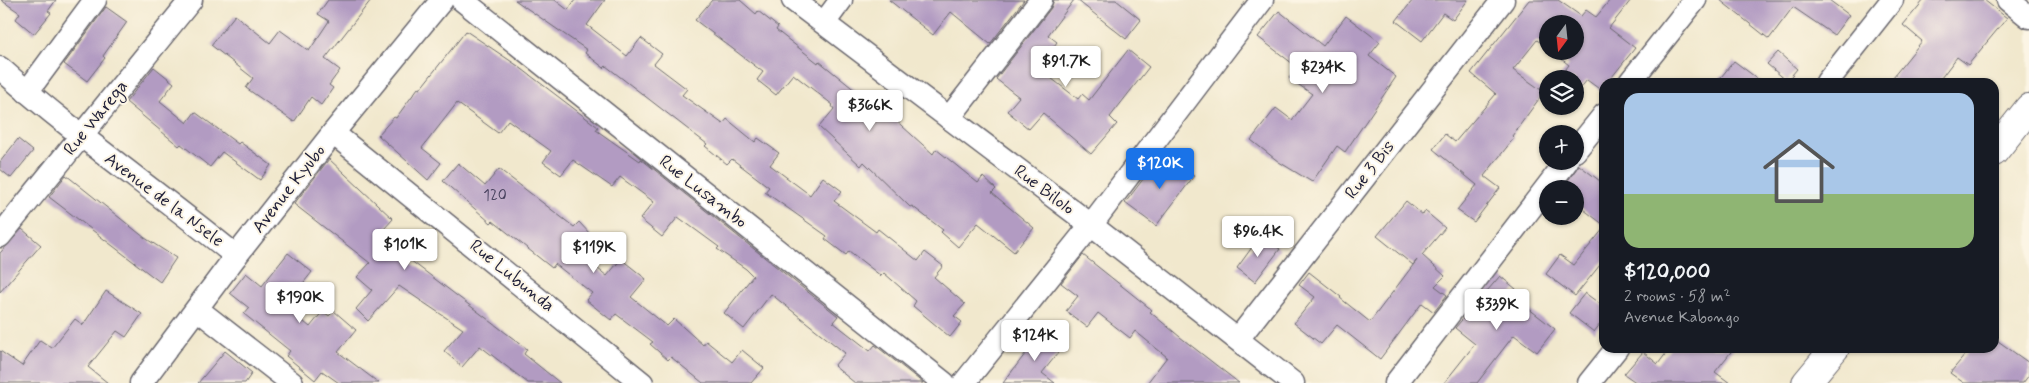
<!DOCTYPE html>
<html lang="en">
<head>
<meta charset="utf-8">
<style>
  body { margin:0; font-family:Mynerve,sans-serif; background:#242831; color:#f1f3f6; height:100vh; display:flex; flex-direction:column; font-size:19px; white-space:nowrap }
  * { box-sizing:border-box; margin:0 }
  p { font-size:16px; color:#9ea1a6 }
  .icon { flex:none; width:28px; height:28px; fill:none; stroke:currentColor; stroke-width:2; stroke-linecap:round; stroke-linejoin:round }
  .map { position:relative; flex:1; overflow:hidden }
  .details { position:absolute; left:1599px; top:78px; width:400px; height:275px; display:flex; flex-direction:column; background:#171b24; border-radius:15px; box-shadow:0 1px 4px #0004 }
  .details>* { flex:none }
  .needle { width:32px; rotate:195deg }
  .buttons { position:absolute; left:1539px; top:15px; display:grid; gap:10px }
  .buttons a { display:grid; place-items:center; width:45px; height:45px; border-radius:50%; background:#171b24; box-shadow:0 1px 4px #0004; font-size:25px }
  .price { position:absolute; translate:-50% -42px; padding:0 11px; border-radius:5px; background:#fff; color:#222; font-size:16px; line-height:32px; filter:drop-shadow(0 1px 2px #0008) }
  .price::after { content:''; position:absolute; left:50%; top:30px; width:15px; height:11px; margin-left:-8px; background:inherit; clip-path:polygon(0 0,100% 0,50% 100%) }
  .price.current { background:#1a73e8; color:#fff }
  ul { padding:0; list-style:none }
  li { display:grid; align-content:center; gap:10px; height:265px; padding:0 25px }
  li+li { border-top:1px solid #363941 }
  li span { display:grid; place-items:center; height:155px; border-radius:15px; color:#555 }
  li>.icon { margin-inline-start:auto }
  span .icon { width:90px; height:90px; fill:#fffc; stroke-width:1 }
  li b { font-size:21px }
  .map>svg:first-child { display:block }
  .building { fill:#b29bc2 }
  .lines { fill:none; stroke-linecap:round; stroke-linejoin:round }
  .minor-casing { stroke:#6a676e; stroke-width:25 }
  .tertiary-casing { stroke:#6a676e; stroke-width:30 }
  .minor { stroke:#fff; stroke-width:22 }
  .tertiary { stroke:#fff; stroke-width:28 }
  .labels { text-anchor:middle; dominant-baseline:central; stroke-width:4; stroke-linejoin:round; paint-order:stroke }
  .number-label { font-size:15px; fill:#46405d }
  .street-label { font-size:18px; fill:#22223b; stroke:#fcf5e5 }
</style>
</head>
<body>
<div class="map">
<svg width="2029" height="383" viewBox="0 0 2029 383">
  <rect width="100%" height="100%" fill="#fcf5e5"/>
  <filter id="ink" filterUnits="userSpaceOnUse"><feTurbulence type="fractalNoise" baseFrequency=".02" numOctaves="2"/><feDisplacementMap in="SourceGraphic" scale="10" xChannelSelector="R" yChannelSelector="G"/><feConvolveMatrix kernelMatrix="1 2 1 2 8 2 1 2 1" color-interpolation-filters="sRGB"/></filter>
  <filter id="wash" filterUnits="userSpaceOnUse"><feTurbulence type="fractalNoise" baseFrequency=".0096" numOctaves="4" result="noise"/><feDisplacementMap in="SourceGraphic" scale="20" xChannelSelector="R" yChannelSelector="G"/><feGaussianBlur stdDeviation="1.12" result="paint"/><feColorMatrix in="noise" values="0 0 0 0 0 0 0 0 0 0 0 0 0 0 0 0 0 1.4 0 .05"/><feComposite in="paint" operator="in"/></filter>
  <g filter="url(#wash)">
    <rect width="100%" height="100%" fill="#f1e8cd"/>
    <g id="blocks">
      <!-- building -->
      <g class="building">
        <path d="M 1,0 L 56,0 L 48,11 L 51,13 L 34,34 L 16,19 L 20,13 Z"/>
        <path d="M 328,0 L 371,0 L 325,59 L 340,70 L 329,85 L 333,88 L 321,105 L 311,97 L 294,122 L 246,88 L 253,78 L 211,45 L 235,15 L 270,43 L 280,30 L 309,51 L 329,21 L 318,14 Z"/>
        <path d="M 515,0 L 555,0 L 568,10 L 575,0 L 605,0 L 587,25 L 627,56 L 641,38 L 662,54 L 654,64 L 687,89 L 682,95 L 723,124 L 727,119 L 755,142 L 758,138 L 779,153 L 770,165 L 810,195 L 823,177 L 842,191 L 834,201 L 876,232 L 878,229 L 918,261 L 925,252 L 943,266 L 934,277 L 965,304 L 954,316 L 962,322 L 950,337 L 913,306 L 916,301 L 884,273 L 881,276 L 849,251 L 846,255 L 825,239 L 827,236 L 765,192 L 769,187 L 732,159 L 727,164 L 705,146 L 707,144 L 606,66 L 604,68 L 585,53 L 587,50 Z"/>
        <path d="M 712,0 L 740,0 L 756,14 L 758,11 L 778,27 L 776,30 L 818,63 L 819,61 L 878,109 L 881,107 L 933,154 L 936,149 L 978,183 L 983,177 L 996,189 L 992,193 L 1034,228 L 1014,252 L 978,223 L 958,247 L 941,232 L 943,230 L 912,206 L 910,207 L 864,162 L 861,166 L 819,127 L 834,109 L 832,106 L 833,105 L 793,74 L 776,95 L 757,80 L 763,72 L 695,20 Z"/>
        <path d="M 889,0 L 1024,0 L 990,44 L 951,12 L 933,35 Z"/>
        <path d="M 1054,0 L 1074,0 L 1048,35 L 1057,42 L 1038,68 L 1078,99 L 1082,94 L 1089,100 L 1128,50 L 1149,67 L 1110,117 L 1117,124 L 1091,154 L 1043,113 L 1029,129 L 1007,111 L 1019,97 L 996,79 L 1051,8 Z"/>
        <path d="M 1077,0 L 1116,0 L 1141,20 L 1126,39 Z"/>
        <path d="M 1413,0 L 1468,0 L 1453,20 L 1443,13 L 1422,41 L 1396,21 Z"/>
        <path d="M 1529,0 L 1558,0 L 1581,16 L 1586,10 L 1596,17 L 1610,0 L 1631,0 L 1609,28 L 1635,48 L 1608,82 L 1604,82 L 1602,91 L 1587,80 L 1575,95 L 1575,79 L 1558,79 L 1569,65 L 1551,51 L 1575,51 L 1575,24 L 1548,24 L 1548,48 L 1537,40 L 1513,70 L 1544,92 L 1512,136 L 1514,138 L 1484,176 L 1500,188 L 1474,222 L 1457,210 L 1477,185 L 1433,149 L 1445,134 L 1455,142 L 1496,94 L 1471,73 Z"/>
        <path d="M 1720,0 L 1829,0 L 1849,15 L 1834,35 L 1793,7 L 1769,39 Z"/>
        <path d="M 1924,0 L 1984,0 L 2007,18 L 1968,65 L 1957,57 L 1938,82 L 1889,82 L 1922,41 L 1903,25 Z"/>
        <path d="M 106,7 L 127,22 L 103,56 L 105,58 L 87,81 L 64,64 Z"/>
        <path d="M 1279,11 L 1323,46 L 1346,16 L 1380,42 L 1369,56 L 1396,77 L 1345,152 L 1337,146 L 1312,182 L 1279,162 L 1251,140 L 1276,108 L 1292,120 L 1312,94 L 1289,78 L 1297,67 L 1258,37 Z"/>
        <path d="M 466,31 L 518,66 L 598,127 L 596,130 L 640,161 L 641,159 L 838,316 L 833,322 L 870,351 L 875,345 L 923,383 L 855,383 L 834,366 L 845,353 L 771,294 L 744,329 L 724,313 L 753,276 L 746,269 L 717,249 L 719,247 L 678,217 L 662,237 L 640,219 L 654,202 L 620,177 L 612,187 L 573,160 L 561,175 L 543,162 L 551,151 L 508,120 L 498,133 L 457,103 L 422,148 L 441,163 L 428,180 L 378,135 L 394,117 L 396,118 L 418,88 L 420,89 Z"/>
        <path d="M 1778,52 L 1797,69 L 1787,81 L 1767,64 Z"/>
        <path d="M 1734,61 L 1762,82 L 1717,82 Z"/>
        <path d="M 154,67 L 174,83 L 160,101 L 187,123 L 195,112 L 238,144 L 240,142 L 271,165 L 260,180 L 222,152 L 210,167 L 181,144 L 179,146 L 126,102 Z"/>
        <path d="M 18,139 L 33,151 L 11,178 L 0,169 L 0,162 Z"/>
        <path d="M 1163,153 L 1194,176 L 1156,226 L 1125,203 Z"/>
        <path d="M 329,159 L 393,219 L 384,229 L 410,252 L 406,257 L 527,349 L 524,354 L 560,383 L 528,383 L 480,346 L 462,367 L 444,351 L 463,329 L 399,286 L 368,321 L 356,309 L 372,290 L 357,277 L 370,263 L 294,204 Z"/>
        <path d="M 458,163 L 485,186 L 499,169 L 574,227 L 579,222 L 591,235 L 574,250 L 607,276 L 621,259 L 646,279 L 631,297 L 667,326 L 674,319 L 703,345 L 706,341 L 732,362 L 742,350 L 764,368 L 751,383 L 703,383 L 671,357 L 668,360 L 650,344 L 653,342 L 616,314 L 611,320 L 586,300 L 592,293 L 555,264 L 552,268 L 493,221 L 491,223 L 443,181 Z"/>
        <path d="M 1579,165 L 1604,184 L 1604,225 L 1575,203 L 1575,189 L 1562,189 Z"/>
        <path d="M 66,175 L 145,238 L 176,258 L 160,282 L 49,197 Z"/>
        <path d="M 1406,201 L 1423,215 L 1425,211 L 1445,228 L 1422,255 L 1445,276 L 1435,286 L 1447,295 L 1434,312 L 1422,303 L 1380,359 L 1337,325 L 1321,344 L 1294,323 L 1315,297 L 1299,285 L 1309,272 L 1341,297 L 1340,298 L 1370,322 L 1417,260 L 1413,265 L 1377,236 Z"/>
        <path d="M 1604,228 L 1604,260 L 1575,296 L 1546,274 L 1560,255 L 1574,265 Z"/>
        <path d="M 22,229 L 41,245 L 0,292 L 0,253 Z"/>
        <path d="M 1261,235 L 1280,249 L 1255,282 L 1237,268 Z"/>
        <path d="M 288,253 L 312,272 L 285,306 L 310,327 L 323,311 L 329,316 L 334,311 L 356,330 L 338,352 L 379,383 L 339,383 L 322,371 L 315,380 L 286,356 L 290,351 L 244,314 L 249,308 L 230,293 L 246,273 L 262,286 Z"/>
        <path d="M 1083,255 L 1152,310 L 1150,312 L 1180,337 L 1239,383 L 1147,383 L 1167,357 L 1135,331 L 1130,338 L 1098,313 L 1087,327 L 1066,311 L 1078,296 L 1061,283 Z"/>
        <path d="M 1500,276 L 1516,289 L 1511,295 L 1555,329 L 1537,352 L 1514,335 L 1477,383 L 1444,383 L 1475,344 L 1455,328 Z"/>
        <path d="M 106,291 L 142,314 L 126,337 L 117,331 L 88,367 L 108,383 L 0,383 L 0,351 L 22,366 L 40,340 L 52,348 L 75,319 L 83,325 Z"/>
        <path d="M 1585,293 L 1604,307 L 1604,319 L 1594,332 L 1569,313 Z"/>
        <path d="M 1042,332 L 1062,348 L 1042,373 L 1055,383 L 1003,383 Z"/>
        <path d="M 1998,341 L 2029,363 L 2029,375 L 2023,383 L 1964,383 L 1950,373 L 1971,348 L 1994,348 Z"/>
        <path d="M 1670,348 L 1734,348 L 1715,372 L 1730,383 L 1637,383 L 1624,374 L 1643,352 L 1658,364 Z"/>
        <path d="M 225,351 L 252,373 L 245,383 L 198,383 Z"/>
      </g>
    </g>
  </g>
  <g filter="url(#ink)">
    <use href="#blocks" fill-opacity="0" stroke="#6a676e" stroke-width="1"/>
    <g class="lines">
      <defs>
        <g id="minor">
          <path d="M 462,0 L 944,383"/>
          <path d="M 793,0 L 1091,225 L 1293,383"/>
          <path d="M 2008,0 L 2029,17"/>
          <path d="M 824,23 L 841,0"/>
          <path d="M 0,68 C 75,135 158,192 236,256"/>
          <path d="M 1630,82 L 1695,0"/>
          <path d="M 1827,82 L 1892,0"/>
          <path d="M 27,92 L 95,0"/>
          <path d="M 949,118 L 1041,0"/>
          <path d="M 333,133 L 642,383"/>
          <path d="M 1575,151 L 1604,115"/>
          <path d="M 0,236 L 191,0"/>
          <path d="M 197,309 L 292,383"/>
          <path d="M 1238,339 L 1503,0"/>
          <path d="M 141,383 L 236,256 L 333,133 L 442,0"/>
          <path d="M 964,383 L 1091,225 L 1262,0"/>
          <path d="M 1396,383 L 1567,161"/>
          <path d="M 1589,383 L 1617,348"/>
        </g>
        <g id="tertiary">
          <path d="M 1994,152 L 2029,108"/>
          <path d="M 1806,383 L 1835,348"/>
        </g>
      </defs>
      <!-- minor casing -->
      <use href="#minor" class="minor-casing"/>
      <!-- tertiary casing -->
      <use href="#tertiary" class="tertiary-casing"/>
      <!-- minor -->
      <use href="#minor" class="minor"/>
      <!-- tertiary -->
      <use href="#tertiary" class="tertiary"/>
    </g>
  </g>
  <g class="labels">
    <!-- number labels -->
    <g class="number-label">
      <text x="495" y="196">120</text>
    </g>
    <!-- street labels -->
    <g class="street-label">
      <text transform="translate(96 118) rotate(-51)">Rue Warega</text>
      <text transform="translate(1370 170) rotate(-52)">Rue 3 Bis</text>
      <text transform="translate(289 189) rotate(-52)">Avenue Kyubo</text>
      <text transform="translate(1044 190) rotate(37)">Rue Bilolo</text>
      <text transform="translate(703 192) rotate(38)">Rue Lusambo</text>
      <text transform="translate(164 200) rotate(37)">Avenue de la Nsele</text>
      <text transform="translate(512 276) rotate(39)">Rue Lubunda</text>
    </g>
  </g>
</svg>
<div class="buttons">
<a><svg class="needle" viewBox="-14 -14 28 28"><path d="M0-13l5 13h-10z" fill="#e53935"/><path d="M0 13l5-13h-10z" fill="#9ea1a6"/></svg></a>
<a><svg class="icon" aria-label="layers" viewBox="0 0 24 24"><path d="M12 4l9 5-9 5-9-5zM3 14l9 5 9-5"/></svg></a>
<a>+</a>
<a>−</a>
</div>
<b class="price" style="left:1066px;top:88px">$91.7K</b>
<b class="price" style="left:1323px;top:94px">$234K</b>
<b class="price" style="left:870px;top:132px">$366K</b>
<b class="price current" style="left:1160px;top:190px">$120K</b>
<b class="price" style="left:1258px;top:258px">$96.4K</b>
<b class="price" style="left:405px;top:271px">$101K</b>
<b class="price" style="left:594px;top:274px">$119K</b>
<b class="price" style="left:300px;top:324px">$190K</b>
<b class="price" style="left:1497px;top:331px">$339K</b>
<b class="price" style="left:1035px;top:362px">$124K</b>
<section class="details">
<ul>
<li><span style="background:linear-gradient(#a9c7e8 65%,#8fb573 0)"><svg class="icon" aria-label="home" viewBox="0 0 24 24"><path d="M3 11l9-7 9 7M6 9v11h12V9"/></svg></span><div><b>$120,000</b><p>2 rooms · 58 m²</p><p>Avenue Kabongo</p></div></li>
</ul>
</section>
</div>
</body>
</html>
